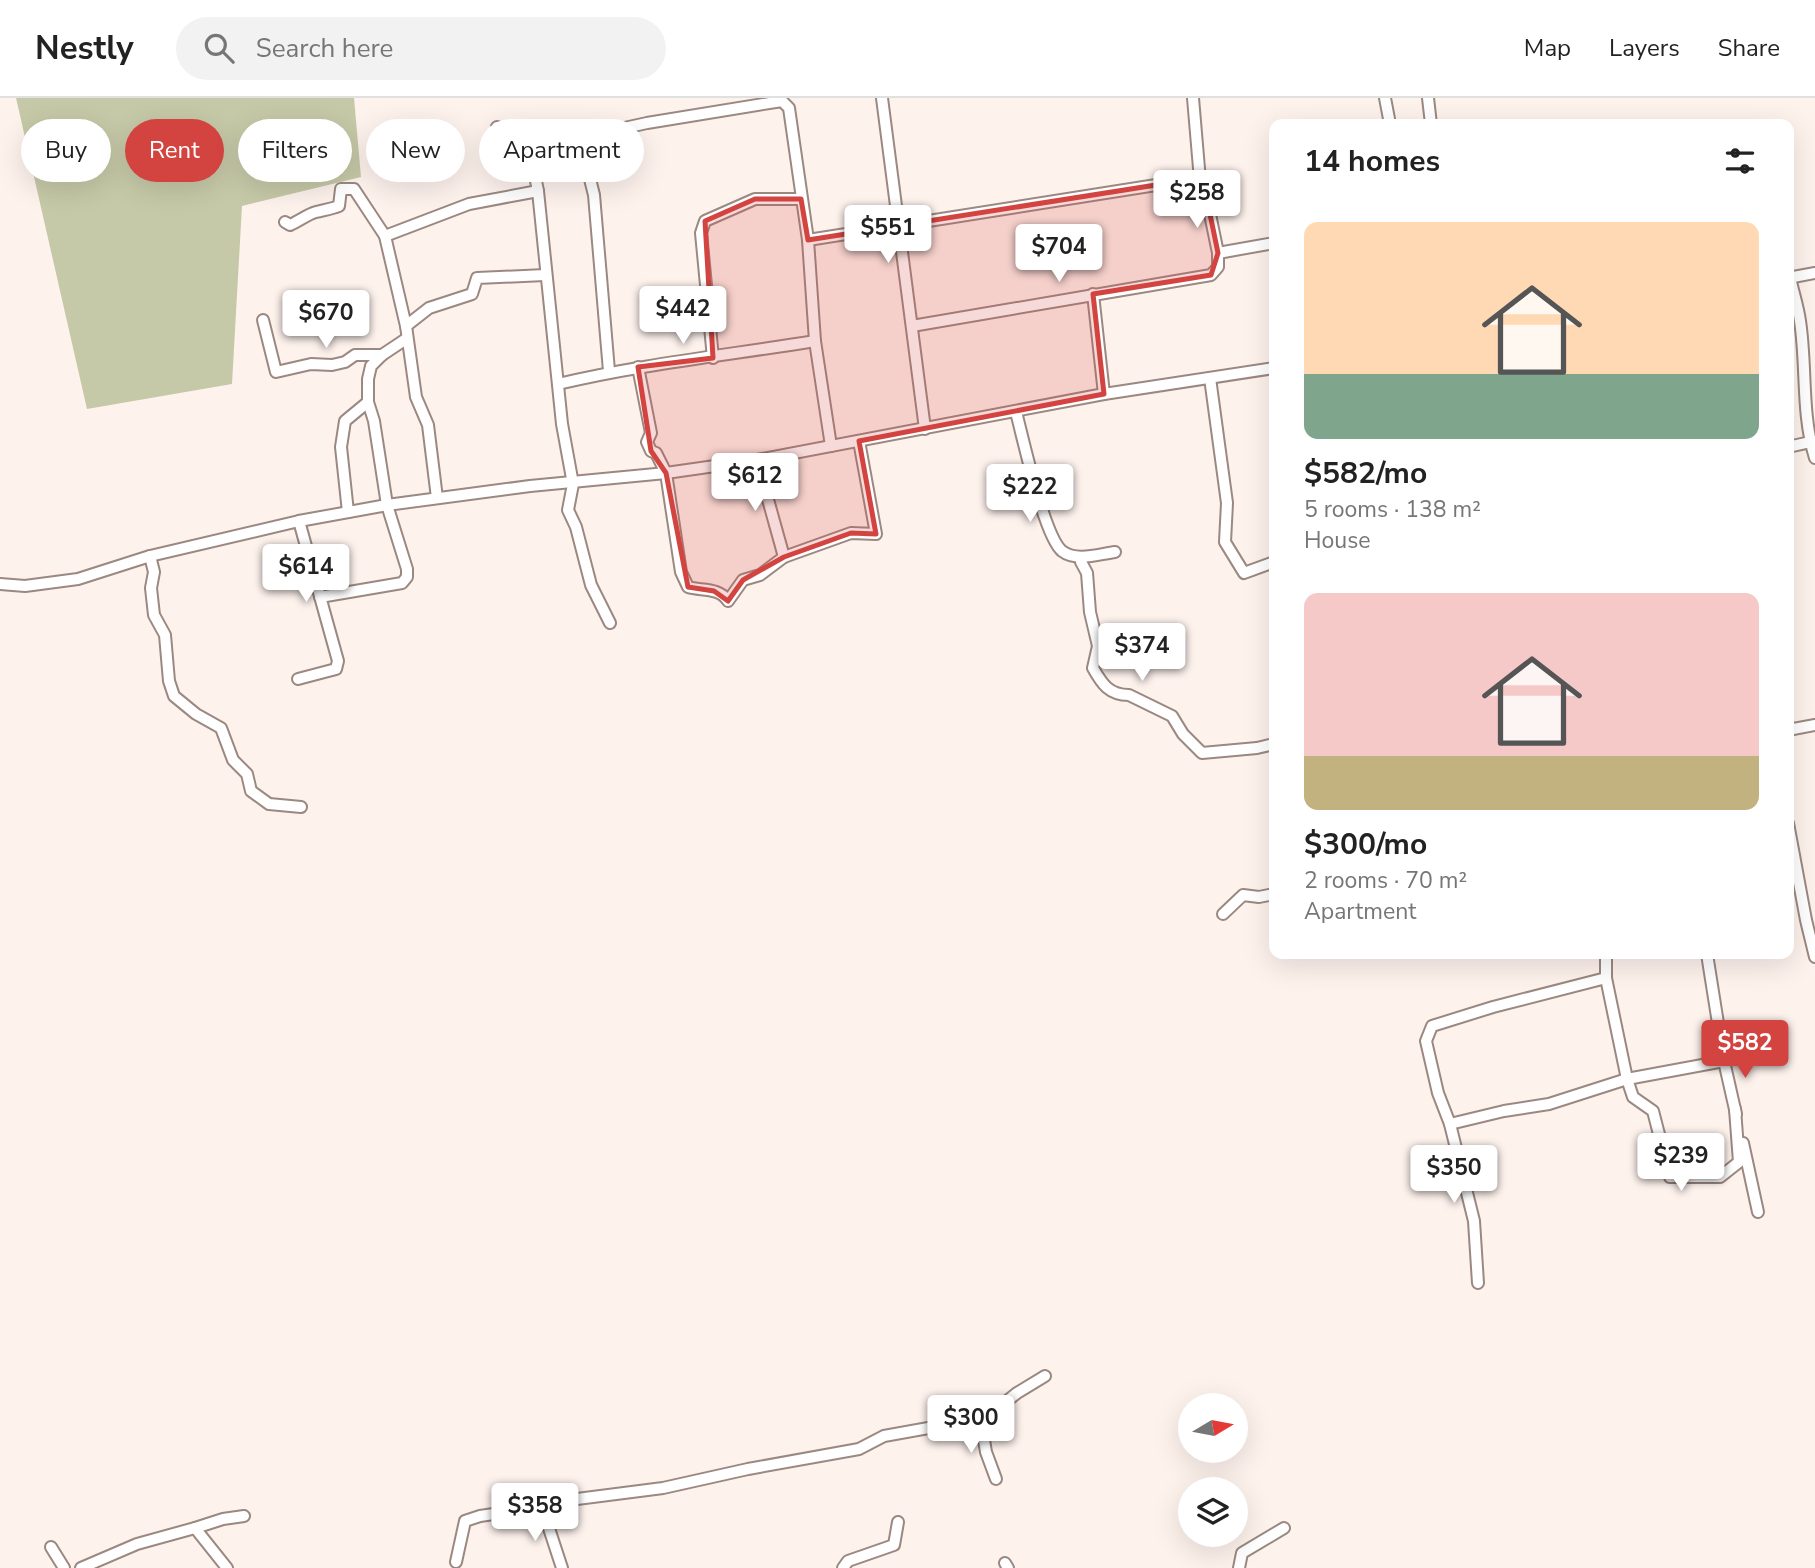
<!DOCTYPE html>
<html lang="en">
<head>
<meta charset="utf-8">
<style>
  body { margin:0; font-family:"Nunito Sans",sans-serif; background:#f2f2f2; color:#222; height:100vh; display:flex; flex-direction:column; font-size:26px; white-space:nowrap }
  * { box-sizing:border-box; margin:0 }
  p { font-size:23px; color:#767676 }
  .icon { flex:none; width:38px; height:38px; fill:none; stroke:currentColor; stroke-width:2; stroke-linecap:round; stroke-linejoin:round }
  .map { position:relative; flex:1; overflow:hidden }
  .side { position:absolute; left:1269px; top:21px; width:525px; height:840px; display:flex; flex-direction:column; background:#fff; border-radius:14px; box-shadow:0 7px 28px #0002 }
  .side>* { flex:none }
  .hud { position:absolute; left:21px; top:21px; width:665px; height:63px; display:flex; gap:14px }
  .needle { width:46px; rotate:80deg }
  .controls { position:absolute; left:1178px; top:1295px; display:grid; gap:14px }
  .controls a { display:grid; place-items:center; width:70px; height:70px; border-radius:50%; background:#fff; box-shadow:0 7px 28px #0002; font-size:35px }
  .price { position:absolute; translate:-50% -60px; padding:0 16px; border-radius:7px; background:#fff; color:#222; font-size:23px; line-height:46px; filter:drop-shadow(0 2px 4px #0008) }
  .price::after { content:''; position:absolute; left:50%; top:42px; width:21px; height:16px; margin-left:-10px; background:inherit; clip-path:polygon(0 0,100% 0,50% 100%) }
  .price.current { background:#d34440; color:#fff }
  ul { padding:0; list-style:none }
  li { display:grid; align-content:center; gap:14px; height:371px; padding:0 35px }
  li span { display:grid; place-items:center; height:217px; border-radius:14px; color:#555 }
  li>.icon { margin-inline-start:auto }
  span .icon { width:126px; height:126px; fill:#fffc; stroke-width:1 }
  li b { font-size:30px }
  h2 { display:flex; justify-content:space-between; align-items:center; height:84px; padding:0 35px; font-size:30px }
  .tag { padding:0 24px; border-radius:32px; background:#fff; box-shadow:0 7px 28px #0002; font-size:24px; line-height:63px }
  .tag.current { background:#d34440; color:#fff }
  header { display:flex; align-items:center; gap:42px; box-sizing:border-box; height:98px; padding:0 35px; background:#fff; border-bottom:2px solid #e0e0e0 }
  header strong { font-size:33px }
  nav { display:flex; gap:38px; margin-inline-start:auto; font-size:24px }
  .search { width:490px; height:63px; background:#f2f2f2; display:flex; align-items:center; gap:18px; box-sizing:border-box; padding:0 24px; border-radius:38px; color:#767676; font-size:26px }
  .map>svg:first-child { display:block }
  .forest { fill:#c6c9a7 }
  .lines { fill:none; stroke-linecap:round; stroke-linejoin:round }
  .street-casing { stroke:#9b8881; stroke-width:14 }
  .street { stroke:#fff; stroke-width:10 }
  .marked { fill:#d34440; fill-opacity:0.2; stroke:#d34440; stroke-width:5; stroke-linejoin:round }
</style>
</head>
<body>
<header>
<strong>Nestly</strong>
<div class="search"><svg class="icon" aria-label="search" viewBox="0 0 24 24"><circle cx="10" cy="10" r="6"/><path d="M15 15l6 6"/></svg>Search here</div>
<nav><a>Map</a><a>Layers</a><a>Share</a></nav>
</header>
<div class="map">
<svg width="1815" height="1470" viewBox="0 0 1815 1470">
  <rect width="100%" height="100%" fill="#fef2ed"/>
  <!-- forest -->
  <path class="forest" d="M 16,0 L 354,0 L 361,79 L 242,108 L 232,286 L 87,311 Z"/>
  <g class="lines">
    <defs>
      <g id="street">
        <path d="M 882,0 L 925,331"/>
        <path d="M 1193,0 L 1200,82"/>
        <path d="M 1385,0 L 1390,26"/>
        <path d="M 1428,0 L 1431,26"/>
        <path d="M 497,29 L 528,43 L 538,93 L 562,326 L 573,386 L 568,412 L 576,429 L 591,487 L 610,525"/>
        <path d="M 285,124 L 290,127 C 299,123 308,116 316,114 C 324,112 331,111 339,108 L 341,91 L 354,91 L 385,138 L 406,228 L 416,299 L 428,327 L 437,400"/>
        <path d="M 385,138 L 469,106 L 538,93"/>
        <path d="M 808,142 L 1194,81 L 1200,82 L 1204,87 L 1218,155 L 1218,169 L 1211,177 L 912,228"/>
        <path d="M 1218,155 L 1274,145"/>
        <path d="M 1790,179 C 1793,194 1798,208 1800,223 C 1807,269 1801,315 1815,360"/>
        <path d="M 1788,180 L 1815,175"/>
        <path d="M 1093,196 L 1104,296"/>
        <path d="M 263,222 L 276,274 L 311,266 L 332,267 L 345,264 L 355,257 L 382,257 L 406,241"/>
        <path d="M 406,228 L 429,210 L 472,196 L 477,180 L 545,177"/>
        <path d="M 713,260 L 701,135 L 705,123 L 755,101 L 801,101"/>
        <path d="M 638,269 L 651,335 L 647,344 L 651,353 L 656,355 L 666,375 L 681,474 L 688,489 C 701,493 719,489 728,503 L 743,482 L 760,477 L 784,459 L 851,435 L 876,436 L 859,343"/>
        <path d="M 609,273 L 594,97 L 589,77 L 588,43 L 597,36 L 647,25 L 782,3 L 789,10 L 808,142 L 815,243 L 831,348"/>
        <path d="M 1210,280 L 1227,405 L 1225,444 L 1244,475 L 1274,464"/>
        <path d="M 558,286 C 642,266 729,257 815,243"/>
        <path d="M 1016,314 C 1023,340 1044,438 1062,453 C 1076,464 1099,456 1115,454"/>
        <path d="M 1788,349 L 1815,343"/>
        <path d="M 757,362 L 784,459"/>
        <path d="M 348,414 L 341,349 L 345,323 L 368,304"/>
        <path d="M 150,458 L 154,474 L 151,490 L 154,517 L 165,537 L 169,583 L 174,598 L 196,616 L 221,630 L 233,662 L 247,676 L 251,693 L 269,706 L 301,709"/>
        <path d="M 1082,459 L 1081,464 L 1087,475 L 1090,514 L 1098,548 L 1093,570 C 1102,586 1109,597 1129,597 L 1172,618 L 1183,636 L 1202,655 L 1257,650 L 1274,646"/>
        <path d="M 0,486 L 25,488 L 78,481 L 150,458 L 299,423 L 387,407 L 530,388 L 666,375 L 757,362 L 1104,296 L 1274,270"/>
        <path d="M 320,499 L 402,485 L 407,479 L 407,471 L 387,407 L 374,323 L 368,304 L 368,281 L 371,268 L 382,257"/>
        <path d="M 298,581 L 336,571 L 338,563 L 299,423"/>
        <path d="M 1788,632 L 1815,627"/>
        <path d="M 1788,725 L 1806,822 L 1815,859"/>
        <path d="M 1223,816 L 1243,797 L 1259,799 L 1274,796"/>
        <path d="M 1606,856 L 1606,880 L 1627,981 L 1633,999 L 1653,1013 L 1670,1079 L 1720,1079 L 1739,1064 L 1735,1011"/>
        <path d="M 1707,856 L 1724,963 L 1736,1016"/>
        <path d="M 1450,1026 L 1504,1013 L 1549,1006 L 1627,981 L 1724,963"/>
        <path d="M 1743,1045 L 1758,1114"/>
        <path d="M 1478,1185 L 1474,1123 L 1450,1026 L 1438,995 L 1426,943 L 1432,928 L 1493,909 L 1606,880"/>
        <path d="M 981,1324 L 986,1354 L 996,1381"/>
        <path d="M 542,1409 L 562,1470"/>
        <path d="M 195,1430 L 223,1421 L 244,1418"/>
        <path d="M 51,1449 L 64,1470"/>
        <path d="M 456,1464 L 465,1423 L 480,1418 L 542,1409 L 577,1401 L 663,1390 L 748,1371 L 859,1351 L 884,1338 L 934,1329 L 962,1330 L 981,1324 L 1017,1295 L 1045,1278"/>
        <path d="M 1005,1465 L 1008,1470"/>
        <path d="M 81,1470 L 137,1446 L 195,1430 L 227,1470"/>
        <path d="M 843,1470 L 848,1463 L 894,1447 L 898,1424"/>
        <path d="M 1239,1470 L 1242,1455 L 1284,1430"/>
      </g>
    </defs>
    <!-- street casing -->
    <use href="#street" class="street-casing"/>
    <!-- street -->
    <use href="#street" class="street"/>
  </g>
  <!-- marked area -->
  <path class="marked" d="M 1194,81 L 1204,87 L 1218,155 L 1211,177 L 1093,196 L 1104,296 L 859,343 L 876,436 L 851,435 L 784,459 L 743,482 L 728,503 L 714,493 L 688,489 L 666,375 L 651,353 L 638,269 L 713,260 L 705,123 L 755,101 L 801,101 L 808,142 Z"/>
</svg>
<div class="controls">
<a><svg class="needle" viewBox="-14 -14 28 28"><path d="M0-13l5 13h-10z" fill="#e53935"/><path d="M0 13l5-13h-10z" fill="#767676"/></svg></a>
<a><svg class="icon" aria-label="layers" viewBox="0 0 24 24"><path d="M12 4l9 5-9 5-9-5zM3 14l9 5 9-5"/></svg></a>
</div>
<b class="price" style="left:1197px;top:132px">$258</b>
<b class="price" style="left:888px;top:167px">$551</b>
<b class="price" style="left:1059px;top:186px">$704</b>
<b class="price" style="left:683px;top:248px">$442</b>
<b class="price" style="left:326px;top:252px">$670</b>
<b class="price" style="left:755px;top:415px">$612</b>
<b class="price" style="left:1030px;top:426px">$222</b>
<b class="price" style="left:306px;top:506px">$614</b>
<b class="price" style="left:1142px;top:585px">$374</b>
<b class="price current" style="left:1745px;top:982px">$582</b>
<b class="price" style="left:1681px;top:1095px">$239</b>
<b class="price" style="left:1454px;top:1107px">$350</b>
<b class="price" style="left:971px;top:1357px">$300</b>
<b class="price" style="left:535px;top:1445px">$358</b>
<div class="hud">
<a class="tag">Buy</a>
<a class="tag current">Rent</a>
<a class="tag">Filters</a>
<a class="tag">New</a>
<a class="tag">Apartment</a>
</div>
<section class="side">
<h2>14 homes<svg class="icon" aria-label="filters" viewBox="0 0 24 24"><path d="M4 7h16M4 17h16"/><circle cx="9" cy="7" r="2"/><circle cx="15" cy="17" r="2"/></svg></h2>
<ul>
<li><span style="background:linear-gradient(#ffd9b3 70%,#7fa58c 0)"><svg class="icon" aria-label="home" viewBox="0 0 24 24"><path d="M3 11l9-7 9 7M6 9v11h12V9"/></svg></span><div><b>$582/mo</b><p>5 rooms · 138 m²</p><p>House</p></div></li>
<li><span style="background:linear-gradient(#f6c9c9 75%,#c2b280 0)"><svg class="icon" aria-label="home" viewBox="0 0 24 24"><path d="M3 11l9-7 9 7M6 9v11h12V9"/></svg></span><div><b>$300/mo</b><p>2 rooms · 70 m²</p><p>Apartment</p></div></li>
</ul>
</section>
</div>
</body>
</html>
